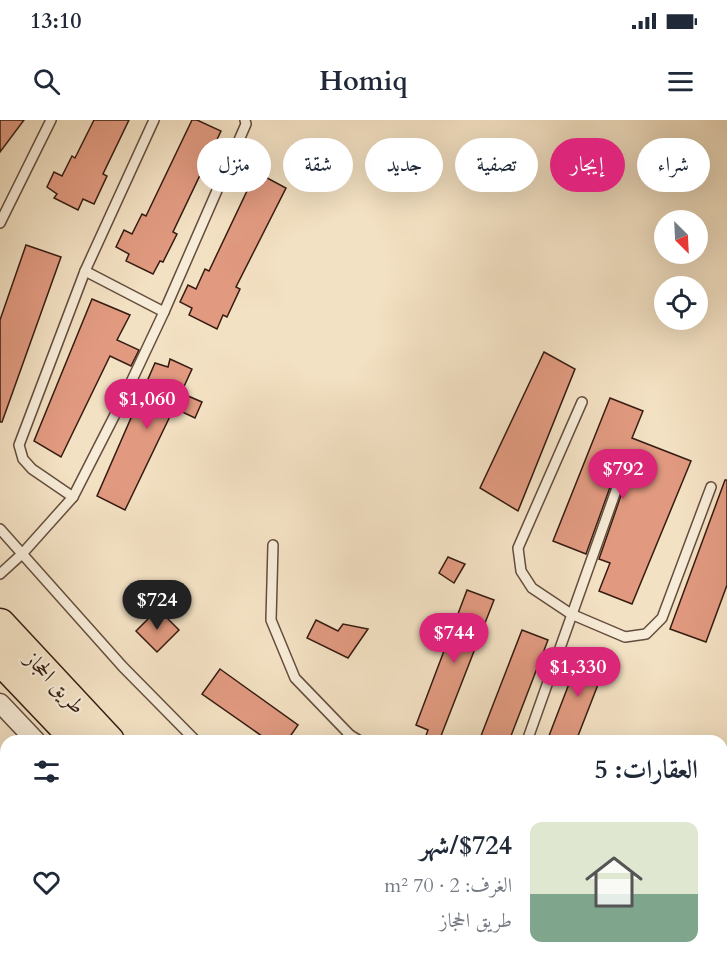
<!DOCTYPE html>
<html lang="ar">
<head>
<meta charset="utf-8">
<style>
  body { margin:0; font-family:Cardo,Amiri,serif; background:#f6f6f7; color:#1f2937; direction:rtl; height:100vh; display:flex; flex-direction:column; font-size:22px; white-space:nowrap }
  * { box-sizing:border-box; margin:0 }
  p { font-size:20px; color:#747a83 }
  .icon { flex:none; width:33px; height:33px; fill:none; stroke:currentColor; stroke-width:2; stroke-linecap:round; stroke-linejoin:round }
  .map { position:relative; flex:1; overflow:hidden; direction:ltr }
  .drawer { position:absolute; left:0px; top:615px; width:728px; height:236px; display:flex; flex-direction:column; background:#fff; border-radius:18px 18px 0 0; box-shadow:0 6px 24px #0002; direction:rtl }
  .drawer>* { flex:none }
  .guide { position:absolute; left:18px; top:18px; width:692px; height:54px; direction:rtl; display:flex; gap:12px }
  .needle { width:39px; rotate:156deg }
  .fabs { position:absolute; left:654px; top:90px; display:grid; gap:12px }
  .fabs a { display:grid; place-items:center; width:54px; height:54px; border-radius:50%; background:#fff; box-shadow:0 6px 24px #0002; font-size:30px }
  .price { position:absolute; translate:-50% -51px; padding:0 14px; border-radius:21px; background:#db2777; color:#fff; font-size:20px; line-height:39px; filter:drop-shadow(0 2px 3px #0008) }
  .price::after { content:''; position:absolute; left:50%; top:36px; width:18px; height:14px; margin-left:-9px; background:inherit; clip-path:polygon(0 0,100% 0,50% 100%) }
  .price.active { background:#222; color:#fff }
  ul { padding:0; list-style:none }
  li { display:flex; align-items:center; gap:18px; height:150px; padding:0 30px }
  li span { display:grid; place-items:center; flex:none; width:168px; height:120px; border-radius:12px; color:#555 }
  li>.icon { margin-inline-start:auto }
  span .icon { width:72px; height:72px; fill:#fffc; stroke-width:1 }
  li b { font-size:26px }
  h2 { display:flex; justify-content:space-between; align-items:center; height:72px; padding:0 30px; font-size:26px }
  .chip { padding:0 21px; border-radius:27px; background:#fff; box-shadow:0 6px 24px #0002; font-size:21px; line-height:54px }
  .chip.active { background:#db2777; color:#fff }
  .status { display:flex; justify-content:space-between; align-items:center; height:42px; padding:0 30px; background:#fff; direction:ltr }
  .status svg { height:16px; fill:currentColor }
  header { display:flex; justify-content:space-between; align-items:center; height:78px; padding:0 30px; background:#fff; font-size:27px; font-weight:700 }
  .map>svg:first-child { display:block }
  .building { fill:#e19a80; stroke:#361c12; stroke-width:1.5 }
  .lines { fill:none; stroke-linecap:round; stroke-linejoin:round }
  .service-casing { stroke:#654d3e; stroke-width:12 }
  .minor-casing { stroke:#654d3e; stroke-width:21 }
  .primary-casing { stroke:#361c12; stroke-width:33 }
  .path { stroke:#361c12; stroke-width:3; stroke-dasharray:1.5 3; stroke-linecap:butt }
  .service { stroke:#f7ecd8; stroke-width:9 }
  .minor { stroke:#f7ecd8; stroke-width:18 }
  .primary { stroke:#f3e1c3; stroke-width:30 }
  .labels { text-anchor:middle; dominant-baseline:central; stroke-width:4.5; stroke-linejoin:round; paint-order:stroke }
  .street-label { font-size:21px; fill:#361c12; stroke:#f7ecd8 }
</style>
</head>
<body>
<div class="status"><b>13:10</b><svg viewBox="0 0 49 12"><path d="M0 12V9h3v3zM5 12V6h3v6zM10 12V3h3v9zM15 12V0h3v12zM26 1h20v11H26zM47 4h2v5h-2z"/></svg></div>
<header><svg class="icon" aria-label="menu" viewBox="0 0 24 24"><path d="M4 6h16M4 12h16M4 18h16"/></svg>Homiq<svg class="icon" aria-label="search" viewBox="0 0 24 24"><circle cx="10" cy="10" r="6"/><path d="M15 15l6 6"/></svg></header>
<div class="map">
<svg width="727" height="850" viewBox="0 0 727 850">
  <rect width="100%" height="100%" fill="#f3e1c3"/>
  <filter id="stains"><feTurbulence type="fractalNoise" baseFrequency=".00333" numOctaves="4"/><feColorMatrix values="0 0 0 0 .2 0 0 0 0 .09 0 0 0 0 .02 0 0 0 .5 -.17"/></filter>
  <radialGradient id="worn" r=".72"><stop offset=".6" stop-color="#630" stop-opacity="0"/><stop offset="1" stop-color="#630" stop-opacity=".3"/></radialGradient>
  <!-- building -->
  <g class="building">
    <path d="M 0,0 L 24,0 L 0,32 Z"/>
    <path d="M 94,0 L 129,0 L 103,54 L 107,56 L 94,84 L 83,79 L 78,90 L 54,78 L 57,74 L 47,67 L 54,52 L 62,56 L 72,36 L 75,38 Z"/>
    <path d="M 192,0 L 197,0 L 221,11 L 173,112 L 177,114 L 163,142 L 160,141 L 153,154 L 126,141 L 129,134 L 116,127 L 124,110 L 132,114 L 142,94 L 146,96 Z"/>
    <path d="M 256,52 L 286,68 L 236,167 L 240,169 L 227,197 L 223,195 L 217,209 L 189,195 L 192,188 L 180,182 L 188,165 L 196,169 L 205,149 L 209,151 Z"/>
    <path d="M 26,125 L 61,137 L 2,302 L 0,302 L 0,200 Z"/>
    <path d="M 92,179 L 130,195 L 117,220 L 139,230 L 131,246 L 110,236 L 61,337 L 34,321 Z"/>
    <path d="M 544,232 L 575,249 L 518,391 L 480,368 Z"/>
    <path d="M 170,239 L 192,249 L 181,273 L 202,282 L 195,298 L 174,288 L 125,390 L 97,376 L 155,243 L 168,247 Z"/>
    <path d="M 610,278 L 643,291 L 632,318 L 691,341 L 632,484 L 599,471 L 610,443 L 599,439 L 625,364 L 624,357 L 617,356 L 613,359 L 586,434 L 553,421 Z"/>
    <path d="M 725,360 L 727,360 L 727,465 L 706,522 L 670,509 Z"/>
    <path d="M 448,437 L 465,444 L 454,463 L 439,453 Z"/>
    <path d="M 467,470 L 494,480 L 439,621 L 424,621 L 428,610 L 416,605 Z"/>
    <path d="M 158,489 L 179,510 L 157,532 L 136,511 Z"/>
    <path d="M 316,500 L 338,511 L 343,504 L 368,509 L 348,538 L 307,518 Z"/>
    <path d="M 522,510 L 548,520 L 509,621 L 479,621 Z"/>
    <path d="M 582,530 L 608,539 L 576,621 L 547,621 Z"/>
    <path d="M 220,549 L 298,605 L 287,621 L 269,621 L 202,574 Z"/>
  </g>
  <g class="lines">
    <defs>
      <g id="service">
        <path d="M 0,103 L 51,0"/>
        <path d="M 85,151 L 164,192"/>
        <path d="M 582,282 L 518,428 L 521,451 L 532,468 L 571,494 L 625,517 L 646,514 L 662,498 L 711,367"/>
        <path d="M 73,377 L 32,349 L 23,339 L 19,325 L 85,151 L 154,0"/>
        <path d="M 0,409 L 123,547 L 196,621"/>
        <path d="M 273,425 L 271,500 L 295,558 L 350,615"/>
        <path d="M 0,454 L 22,434 L 73,377 L 124,277 L 164,192 L 246,4 L 245,0"/>
        <path d="M 343,621 L 350,615 L 360,621"/>
        <path d="M 527,621 L 619,362"/>
        <path d="M 415,844 L 421,850"/>
      </g>
      <g id="minor">
        <path d="M 0,583 L 36,621"/>
        <path d="M 0,780 L 6,775"/>
        <path d="M 249,844 L 254,850"/>
        <path d="M 105,850 L 111,844"/>
      </g>
      <g id="primary">
        <path d="M 0,504 L 109,621"/>
        <path d="M 0,539 L 78,621"/>
        <path d="M 289,844 L 294,850"/>
        <path d="M 330,844 L 336,850"/>
      </g>
    </defs>
    <!-- service casing -->
    <use href="#service" class="service-casing"/>
    <!-- minor casing -->
    <use href="#minor" class="minor-casing"/>
    <!-- primary casing -->
    <use href="#primary" class="primary-casing"/>
    <!-- path -->
    <path class="path" d="M 703,844 L 717,850"/>
    <!-- service -->
    <use href="#service" class="service"/>
    <!-- minor -->
    <use href="#minor" class="minor"/>
    <!-- primary -->
    <use href="#primary" class="primary"/>
  </g>
  <g class="labels">
    <!-- street labels -->
    <g class="street-label">
      <text transform="translate(55 563) rotate(47)">طريق الحجاز</text>
    </g>
  </g>
  <rect width="100%" height="100%" filter="url(#stains)"/>
  <rect width="100%" height="100%" fill="url(#worn)"/>
</svg>
<div class="fabs">
<a><svg class="needle" viewBox="-14 -14 28 28"><path d="M0-13l5 13h-10z" fill="#e53935"/><path d="M0 13l5-13h-10z" fill="#747a83"/></svg></a>
<a><svg class="icon" aria-label="locate" viewBox="0 0 24 24"><circle cx="12" cy="12" r="6"/><path d="M12 2v4M12 18v4M2 12h4M18 12h4"/></svg></a>
</div>
<b class="price" style="left:147px;top:310px">$1,060</b>
<b class="price" style="left:623px;top:380px">$792</b>
<b class="price active" style="left:157px;top:511px">$724</b>
<b class="price" style="left:454px;top:544px">$744</b>
<b class="price" style="left:578px;top:578px">$1,330</b>
<div class="guide">
<a class="chip">شراء</a>
<a class="chip active">إيجار</a>
<a class="chip">تصفية</a>
<a class="chip">جديد</a>
<a class="chip">شقة</a>
<a class="chip">منزل</a>
</div>
<section class="drawer">
<h2>العقارات: 5<svg class="icon" aria-label="filters" viewBox="0 0 24 24"><path d="M4 7h16M4 17h16"/><circle cx="9" cy="7" r="2"/><circle cx="15" cy="17" r="2"/></svg></h2>
<ul>
<li><span style="background:linear-gradient(#dfe7d0 60%,#7fa58c 0)"><svg class="icon" aria-label="home" viewBox="0 0 24 24"><path d="M3 11l9-7 9 7M6 9v11h12V9"/></svg></span><div><b>$724/شهر</b><p>الغرف: 2 · 70 m²</p><p>طريق الحجاز</p></div><svg class="icon" aria-label="heart" viewBox="0 0 24 24"><path d="M12 20l-8-8c-3-5 5-10 8-4 3-6 11-1 8 4z"/></svg></li>
</ul>
</section>
</div>
</body>
</html>
